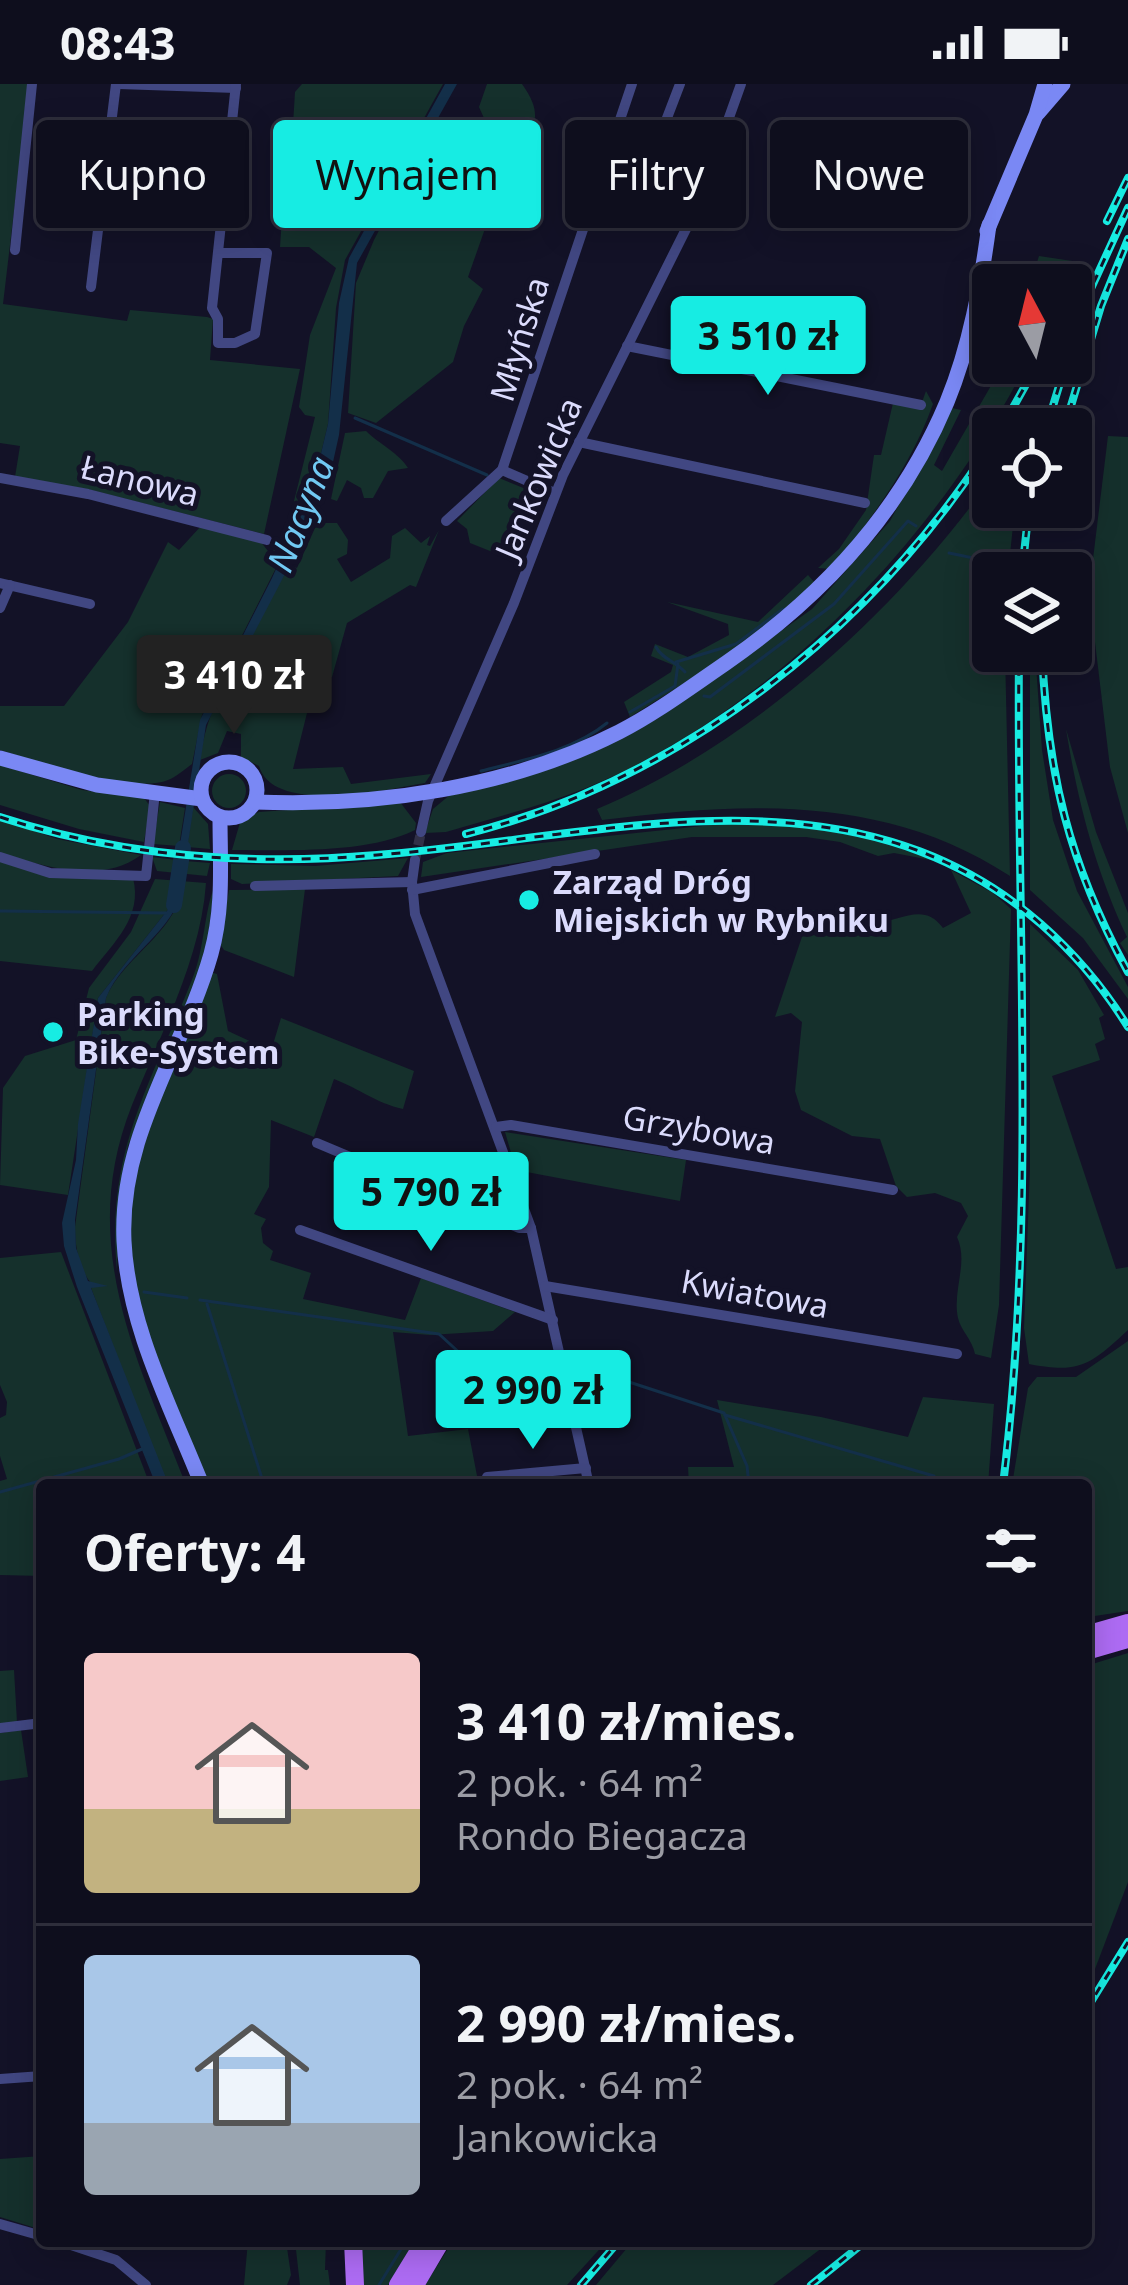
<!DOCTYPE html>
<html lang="pl">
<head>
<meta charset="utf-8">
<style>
  body { margin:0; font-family:"Noto Sans",sans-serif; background:#1c1c2a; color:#f1f3f6; height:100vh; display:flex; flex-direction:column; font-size:45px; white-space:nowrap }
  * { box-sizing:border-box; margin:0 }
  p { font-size:39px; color:#9b9ca4 }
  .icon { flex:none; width:66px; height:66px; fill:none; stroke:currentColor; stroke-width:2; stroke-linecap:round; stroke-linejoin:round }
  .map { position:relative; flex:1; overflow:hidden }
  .panel { position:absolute; left:36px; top:1395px; width:1056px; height:768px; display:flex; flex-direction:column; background:#0e0e1d; border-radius:12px; box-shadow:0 6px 30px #0003,0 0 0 3px #2e2e3b }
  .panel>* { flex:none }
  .guide { position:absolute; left:36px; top:36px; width:1056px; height:108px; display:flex; gap:24px }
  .needle { width:78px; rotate:353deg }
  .fabs { position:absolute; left:972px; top:180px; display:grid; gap:24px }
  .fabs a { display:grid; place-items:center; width:120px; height:120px; border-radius:12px; background:#0e0e1d; box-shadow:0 6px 30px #0003,0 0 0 3px #2e2e3b; font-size:60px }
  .price { position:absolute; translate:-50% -102px; padding:0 27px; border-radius:12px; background:#17ece3; color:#111; font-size:39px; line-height:78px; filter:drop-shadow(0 3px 6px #0008) }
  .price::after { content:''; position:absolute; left:50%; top:72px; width:36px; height:27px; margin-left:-18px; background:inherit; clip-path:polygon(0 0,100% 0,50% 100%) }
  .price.selected { background:#222; color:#fff }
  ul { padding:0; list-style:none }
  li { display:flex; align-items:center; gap:36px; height:300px; padding:0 48px }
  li+li { border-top:3px solid #2e2e3b }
  li span { display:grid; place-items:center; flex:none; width:336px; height:240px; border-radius:12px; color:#555 }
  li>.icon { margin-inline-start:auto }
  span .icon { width:144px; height:144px; fill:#fffc; stroke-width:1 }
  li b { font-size:51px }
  h2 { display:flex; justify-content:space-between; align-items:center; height:144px; padding:0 48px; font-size:51px }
  .chip { padding:0 42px; border-radius:12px; background:#0e0e1d; box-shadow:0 6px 30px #0003,0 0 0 3px #2e2e3b; font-size:42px; line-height:108px }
  .chip.selected { background:#17ece3; color:#111 }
  .status { display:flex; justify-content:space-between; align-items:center; height:84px; padding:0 60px; background:#0e0e1d; direction:ltr }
  .status svg { height:33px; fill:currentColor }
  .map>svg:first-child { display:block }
  .green { fill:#15302c }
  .water { fill:#132f49 }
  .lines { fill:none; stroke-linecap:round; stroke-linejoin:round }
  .stream { stroke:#132f49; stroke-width:3 }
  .river { stroke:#132f49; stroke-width:16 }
  .street-tunnel { stroke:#313047; stroke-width:10; stroke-dasharray:10 5; stroke-linecap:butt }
  .street { stroke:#414782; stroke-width:10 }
  .secondary { stroke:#7a88f4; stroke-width:15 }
  .primary { stroke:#ad6bf3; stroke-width:18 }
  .rail-casing { stroke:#17ece3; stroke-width:8 }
  .rail { stroke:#131227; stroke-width:3; stroke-dasharray:9; stroke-linecap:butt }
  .poi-dot { fill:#17ece3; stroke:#131227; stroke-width:4.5 }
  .labels { text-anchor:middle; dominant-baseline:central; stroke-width:10; stroke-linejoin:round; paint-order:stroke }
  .street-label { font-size:33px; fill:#dbdbfc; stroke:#131227 }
  .poi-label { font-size:33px; font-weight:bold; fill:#dbdbfc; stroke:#131227; text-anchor:start }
  .water-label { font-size:36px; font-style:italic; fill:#71c9f3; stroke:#131227 }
</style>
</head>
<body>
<div class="status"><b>08:43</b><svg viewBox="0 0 49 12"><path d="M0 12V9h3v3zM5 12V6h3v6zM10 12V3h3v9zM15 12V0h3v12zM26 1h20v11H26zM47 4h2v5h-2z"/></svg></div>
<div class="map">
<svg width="1128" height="2201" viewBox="0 0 1128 2201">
  <rect width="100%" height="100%" fill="#131227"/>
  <!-- green -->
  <g class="green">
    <path d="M 0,0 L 29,0 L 3,220 L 127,237 L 130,226 L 207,233 L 213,235 L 210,276 L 300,285 L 264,450 L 87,405 L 15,393 L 20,362 L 0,359 Z"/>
    <path d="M 302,0 L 443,0 L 345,176 L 336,224 L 328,340 L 313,403 L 281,473 L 272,469 L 289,437 L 315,333 L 305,331 L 299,323 L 310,251 L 336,184 L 309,163 L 280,163 L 283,119 L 275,108 L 284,55 L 292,57 L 295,8 Z"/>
    <path d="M 487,0 L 522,0 C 543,30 534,36 527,69 L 541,80 L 504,115 L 477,122 L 471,136 L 487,139 L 468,193 L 483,205 L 464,242 L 453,278 L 376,339 L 348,329 L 356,199 L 374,156 L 408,91 L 432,76 L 454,95 L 478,82 L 496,61 L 479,23 Z"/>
    <path d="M 130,63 L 154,63 L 146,126 L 121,118 Z"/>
    <path d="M 1039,172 L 1079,178 L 1080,178 L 1067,201 L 1030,200 Z"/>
    <path d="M 1004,279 L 1027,279 C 937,455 772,628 586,704 C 541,722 493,734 446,748 L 425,749 L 433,725 L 451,710 L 569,677 L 657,635 L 812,525 L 890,437 L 952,324 L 961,326 L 934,381 L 942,387 Z"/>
    <path d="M 926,307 L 933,320 C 911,382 872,434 831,485 L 818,484 L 839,465 L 866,426 L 874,371 L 881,371 L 893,319 L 921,321 Z"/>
    <path d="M 366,347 C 378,359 400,370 408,384 L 388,387 L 373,414 L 364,414 L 361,404 L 347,396 L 337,417 L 331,415 L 345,349 Z"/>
    <path d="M 1108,352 L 1128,353 L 1128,749 L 1110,683 L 1089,508 Z"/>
    <path d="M 993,392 L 993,423 L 1015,423 L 1008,489 L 993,489 L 993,567 L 1005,567 L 1010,792 C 885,710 744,718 602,736 L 597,725 C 749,662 899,526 993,392 Z"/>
    <path d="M 499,394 L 543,412 L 520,479 L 470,459 L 467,445 L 457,437 Z"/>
    <path d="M 325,439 L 337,439 L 348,456 L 347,470 L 337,475 L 351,498 L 390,474 L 392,452 L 405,444 L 421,459 L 430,452 L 427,461 L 430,462 L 439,446 L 416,503 L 410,501 L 347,539 L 332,593 L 319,593 L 303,616 L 310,617 L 293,685 L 343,683 L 351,700 L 431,690 L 425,699 C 385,706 273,731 259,682 L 241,673 L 241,650 L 227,647 L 218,669 L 200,676 C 207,612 258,538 290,481 L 297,484 L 315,444 Z"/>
    <path d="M 201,442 L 261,458 L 271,471 L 280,476 L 202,631 L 192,680 C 185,685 176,693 168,696 C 133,711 37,677 0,666 L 0,622 L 64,622 L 128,538 L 168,458 L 179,466 Z"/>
    <path d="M 808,491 L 815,499 L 747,560 L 630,633 L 624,618 L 671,588 L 673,581 L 651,572 L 655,560 L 688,573 L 729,551 L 728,540 L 667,518 L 758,538 Z"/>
    <path d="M 1030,567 L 1035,567 L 1042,666 L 1053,736 L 1077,807 L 1128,903 L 1128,915 L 1083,854 L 1030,806 Z"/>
    <path d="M 1066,645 L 1096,748 L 1128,829 L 1128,871 L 1120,859 L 1127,853 C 1095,785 1078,719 1066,645 Z"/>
    <path d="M 0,681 L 82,706 L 144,714 L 150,722 L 144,758 L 79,745 L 0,721 Z"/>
    <circle cx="229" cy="707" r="17"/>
    <path d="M 160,718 L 185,724 L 179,762 L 153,760 Z"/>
    <path d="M 400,718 L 416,739 L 415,746 C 367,770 286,766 232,766 L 241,735 L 259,728 Z"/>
    <path d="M 193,723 L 208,740 L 210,765 L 187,763 Z"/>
    <path d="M 0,735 L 57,755 L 141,771 C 101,801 44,782 0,769 Z"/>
    <path d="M 731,739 C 805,739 867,751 936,777 L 894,769 L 878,772 L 840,758 L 806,753 L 692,753 L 421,793 L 423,778 L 447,769 Z"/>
    <path d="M 152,773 L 177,776 L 176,785 L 183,786 L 185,777 L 210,779 L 207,792 L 157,787 Z"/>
    <path d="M 408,774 L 398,792 L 242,800 L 231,795 L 231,780 L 315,782 Z"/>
    <path d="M 0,777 C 45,794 85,795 133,794 C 143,833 114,858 92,887 L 0,877 Z"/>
    <path d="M 951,786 L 993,809 L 1011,825 L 999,1221 L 991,1274 L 975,1270 C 972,1255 961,1247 958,1234 C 952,1206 969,1179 957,1153 L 968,1132 L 961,1119 L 935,1109 L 907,1113 L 896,1102 L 880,1055 L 852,1052 L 801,1026 L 795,1007 L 802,938 L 791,929 L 775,933 L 811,826 C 831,830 851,836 870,838 C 898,841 922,815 943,844 L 971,829 Z"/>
    <path d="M 155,795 L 206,799 C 201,873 162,947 132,1021 C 77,1159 136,1273 186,1401 L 167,1401 L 165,1397 L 91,1204 L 94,1202 C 79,1188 75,1163 75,1143 L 106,914 C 124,872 177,849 183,800 L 176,800 L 170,823 L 98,914 L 68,1111 L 0,1101 L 3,1004 L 25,972 L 76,956 L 89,904 L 131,848 Z"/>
    <path d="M 214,804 L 207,862 L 193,904 L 128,1062 L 119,1114 L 117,1187 C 105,1066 152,999 193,893 C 204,866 205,824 214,804 Z"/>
    <path d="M 305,805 L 294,893 L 224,866 L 220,860 L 229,806 Z"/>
    <path d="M 1030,840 L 1078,886 L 1104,931 L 1099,934 L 1105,955 L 1095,960 L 1100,976 L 1052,992 L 1116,1185 L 1128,1183 L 1128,1246 C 1090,1281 1080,1290 1029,1280 L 1024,1244 L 1030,1083 Z"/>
    <path d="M 210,888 L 217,890 L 228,947 L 271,967 L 281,934 L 414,987 L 403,1025 C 376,1019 360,1005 334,995 L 314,1053 L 271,1036 L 269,1103 L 254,1130 L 266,1135 L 261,1144 L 263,1159 L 273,1167 L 270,1176 L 311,1189 L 303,1215 L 405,1236 L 421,1194 L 515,1228 L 493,1247 L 430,1251 L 393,1248 L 408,1352 L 468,1345 L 478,1397 L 442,1401 L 208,1401 C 169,1303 104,1185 136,1076 C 155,1012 186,950 210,888 Z"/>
    <path d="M 505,1048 L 686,1076 L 680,1117 L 516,1086 Z"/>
    <path d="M 61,1168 L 150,1401 L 42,1401 L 42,1492 L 0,1491 L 0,1397 L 7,1395 L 0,1372 L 0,1334 L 6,1331 L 7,1318 L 0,1301 L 0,1174 Z"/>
    <path d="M 1128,1257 L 1128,1527 L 1088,1533 L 1086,1401 L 1012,1401 L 1028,1304 L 1037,1293 L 1076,1293 Z"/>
    <path d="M 923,1313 L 994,1320 L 988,1401 L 689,1401 L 688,1383 L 734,1383 L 717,1316 L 821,1333 L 908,1353 Z"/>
    <path d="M 1128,1569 L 1128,1798 L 1095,1885 L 1086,1897 L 1086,1582 Z"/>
    <path d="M 14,1586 L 17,1638 L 0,1641 L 0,1587 Z"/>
    <path d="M 21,1646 L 28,1693 L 0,1697 L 0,1649 Z"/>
    <path d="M 42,2072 L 42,2146 L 0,2133 L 0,2075 Z"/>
    <path d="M 248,2157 L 286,2157 L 291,2191 L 287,2201 L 244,2201 Z"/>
    <path d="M 295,2157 L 326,2157 L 325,2186 L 328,2186 L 330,2201 L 300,2201 Z"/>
    <path d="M 359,2157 L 415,2157 L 388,2201 L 362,2201 Z"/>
    <path d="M 453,2157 L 607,2157 L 567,2201 L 425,2201 Z"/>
    <path d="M 633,2157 L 831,2157 L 773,2201 L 596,2201 Z"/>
  </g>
  <!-- water -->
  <g class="water">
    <path d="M 445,0 L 457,0 L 357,179 L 339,351 L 331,387 L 308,446 L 206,641 L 184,786 L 176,785 L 200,636 L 272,494 L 313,403 L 328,340 L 339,219 L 349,174 Z"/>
    <path d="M 176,799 L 184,800 C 175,849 123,871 106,914 L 75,1136 L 76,1164 L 88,1197 L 108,1202 L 91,1204 L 168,1399 L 156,1401 L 77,1203 L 64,1162 L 62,1139 L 76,1076 L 78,1040 L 98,914 L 170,823 Z"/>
  </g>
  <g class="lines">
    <!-- stream -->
    <g class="stream">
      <path d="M 355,334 L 487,391"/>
      <path d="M 949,469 L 993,478"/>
      <path d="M 656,563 C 662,575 675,577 685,588"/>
      <path d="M 676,578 L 736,560 L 783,525"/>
      <path d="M 704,612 L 710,613 L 834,520 L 908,437 L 916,442"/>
      <path d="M 630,628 L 675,602 L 678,580"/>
      <path d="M 481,687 C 523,676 573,667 607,639"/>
      <path d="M 0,827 L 166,829"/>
      <path d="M 144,1208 L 187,1214"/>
      <path d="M 200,1216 L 439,1250 L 499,1305"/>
      <path d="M 207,1220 L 264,1401"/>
      <path d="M 626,1297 L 724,1329 L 747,1382 L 749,1401"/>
      <path d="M 725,1331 L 934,1392"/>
      <path d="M 0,1408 L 119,1375 L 142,1365"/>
      <path d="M 379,2201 L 406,2157"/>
    </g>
    <!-- river -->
    <path class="river" d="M 174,821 L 183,764"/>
    <!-- street-tunnel -->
    <path class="street-tunnel" d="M 415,776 L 421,748"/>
    <!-- street -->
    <g class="street">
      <path d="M 119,0 L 236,4"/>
      <path d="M 680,0 L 662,47 L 717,66"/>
      <path d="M 15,166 L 32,0"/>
      <path d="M 219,169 L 267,169 L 255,250 L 235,259 L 218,259 L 218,235 L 212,224 L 236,0"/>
      <path d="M 91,203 L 116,0"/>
      <path d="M 627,262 L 921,321"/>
      <path d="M 579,358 L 865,419"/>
      <path d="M 502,386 L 555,409"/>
      <path d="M 0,394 L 88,410 L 267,456"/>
      <path d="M 446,437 L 502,386 L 632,0"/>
      <path d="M 0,499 L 90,520"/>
      <path d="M 0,524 L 10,501"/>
      <path d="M 421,748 L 428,717 L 514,519 L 563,391 L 697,123 L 741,0"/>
      <path d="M 0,773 L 50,789 L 146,792 L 155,708"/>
      <path d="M 415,776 L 412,798 L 415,830 L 531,1144 L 589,1401"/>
      <path d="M 255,802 L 412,798"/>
      <path d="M 412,806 L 595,770"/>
      <path d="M 496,1043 L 511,1041 L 893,1106"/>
      <path d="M 317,1059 L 519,1144 L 531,1144"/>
      <path d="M 300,1146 L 553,1236"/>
      <path d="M 545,1202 L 957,1270"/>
      <path d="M 487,1393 L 586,1384"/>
      <path d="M 0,1644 L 42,1639"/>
      <path d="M 0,1995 L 42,1992"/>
      <path d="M 0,2140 L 42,2152"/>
      <path d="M 59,2157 L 116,2176 L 146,2201"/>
    </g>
    <!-- secondary -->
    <g class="secondary">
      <path d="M 1038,29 L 1063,0"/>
      <path d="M 987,147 L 1036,31 L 1045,0"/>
      <path d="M 0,674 L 97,701 L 202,715"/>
      <circle cx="229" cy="706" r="28"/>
      <path d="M 255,718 C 376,723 509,704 619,648 C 656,629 691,603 726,579 C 823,512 901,428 947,318 C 970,262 981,201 989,141"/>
      <path d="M 202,1401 C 171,1323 128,1242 124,1157 C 119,1050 183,968 211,870 C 224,823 220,780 220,733"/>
    </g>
    <!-- primary -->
    <g class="primary">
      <path d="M 1086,1551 L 1128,1539"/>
      <path d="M 1086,1567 L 1128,1555"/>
      <path d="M 353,2157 L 355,2201"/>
      <path d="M 398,2201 L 425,2157"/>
      <path d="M 415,2201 L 441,2157"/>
    </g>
    <defs>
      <g id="rail">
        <path d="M 1107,137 L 1128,94"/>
        <path d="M 1071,248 L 1128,124"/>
        <path d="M 1001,345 L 1038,279"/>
        <path d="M 1046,345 L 1066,279"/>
        <path d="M 1064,345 L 1101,222 L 1128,155"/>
        <path d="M 1022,489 L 1029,423"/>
        <path d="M 1042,567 C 1047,689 1069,780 1128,888"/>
        <path d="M 0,733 C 123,773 249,782 377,771 C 602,754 850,674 1041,840 C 1075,870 1104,904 1128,943"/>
        <path d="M 466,750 C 683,696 873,544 993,357"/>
        <path d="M 1003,1401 C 1037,1125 1016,844 1019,567"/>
        <path d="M 1086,1926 L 1128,1858"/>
        <path d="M 581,2201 L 619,2157"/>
        <path d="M 811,2201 L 866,2157"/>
      </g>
    </defs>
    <!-- rail casing -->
    <use href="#rail" class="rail-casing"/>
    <!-- rail -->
    <use href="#rail" class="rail"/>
  </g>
  <!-- markers -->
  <g class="poi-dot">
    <circle cx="529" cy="816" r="12"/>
    <circle cx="53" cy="948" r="12"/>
  </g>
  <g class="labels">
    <!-- street labels -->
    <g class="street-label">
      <text transform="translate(519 255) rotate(-73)">Młyńska</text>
      <text transform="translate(538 394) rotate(-67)">Jankowicka</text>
      <text transform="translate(140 396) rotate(14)">Łanowa</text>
      <text transform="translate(699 1045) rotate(10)">Grzybowa</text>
      <text transform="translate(755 1209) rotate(10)">Kwiatowa</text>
    </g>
    <!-- poi labels -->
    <g class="poi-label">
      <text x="553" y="797">Zarząd Dróg<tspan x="553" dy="38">Miejskich w Rybniku</tspan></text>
      <text x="77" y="929">Parking<tspan x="77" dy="38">Bike-System</tspan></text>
    </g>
    <!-- water labels -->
    <g class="water-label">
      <text transform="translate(300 430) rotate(-68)">Nacyna</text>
    </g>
  </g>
</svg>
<div class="fabs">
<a><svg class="needle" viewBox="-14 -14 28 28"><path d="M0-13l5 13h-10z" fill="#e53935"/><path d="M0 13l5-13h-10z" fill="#9b9ca4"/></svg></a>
<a><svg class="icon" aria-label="locate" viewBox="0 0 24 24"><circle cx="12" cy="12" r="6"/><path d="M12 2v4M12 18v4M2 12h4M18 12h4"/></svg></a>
<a><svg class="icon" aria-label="layers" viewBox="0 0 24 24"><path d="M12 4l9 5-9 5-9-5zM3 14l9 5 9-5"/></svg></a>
</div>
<b class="price" style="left:768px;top:314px">3 510 zł</b>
<b class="price selected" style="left:234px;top:653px">3 410 zł</b>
<b class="price" style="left:431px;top:1170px">5 790 zł</b>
<b class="price" style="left:533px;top:1368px">2 990 zł</b>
<div class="guide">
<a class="chip">Kupno</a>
<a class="chip selected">Wynajem</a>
<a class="chip">Filtry</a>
<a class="chip">Nowe</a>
</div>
<section class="panel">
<h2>Oferty: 4<svg class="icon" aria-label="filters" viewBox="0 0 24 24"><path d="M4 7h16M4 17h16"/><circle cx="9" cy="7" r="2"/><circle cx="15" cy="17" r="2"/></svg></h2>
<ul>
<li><span style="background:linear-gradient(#f6c9c9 65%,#c2b280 0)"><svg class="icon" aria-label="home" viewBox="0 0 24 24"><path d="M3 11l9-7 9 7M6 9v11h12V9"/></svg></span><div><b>3 410 zł/mies.</b><p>2 pok. · 64 m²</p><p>Rondo Biegacza</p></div></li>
<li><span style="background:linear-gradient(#a9c7e8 70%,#9aa5b1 0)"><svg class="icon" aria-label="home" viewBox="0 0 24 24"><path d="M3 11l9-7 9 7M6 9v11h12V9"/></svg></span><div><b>2 990 zł/mies.</b><p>2 pok. · 64 m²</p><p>Jankowicka</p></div></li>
</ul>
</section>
</div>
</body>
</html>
